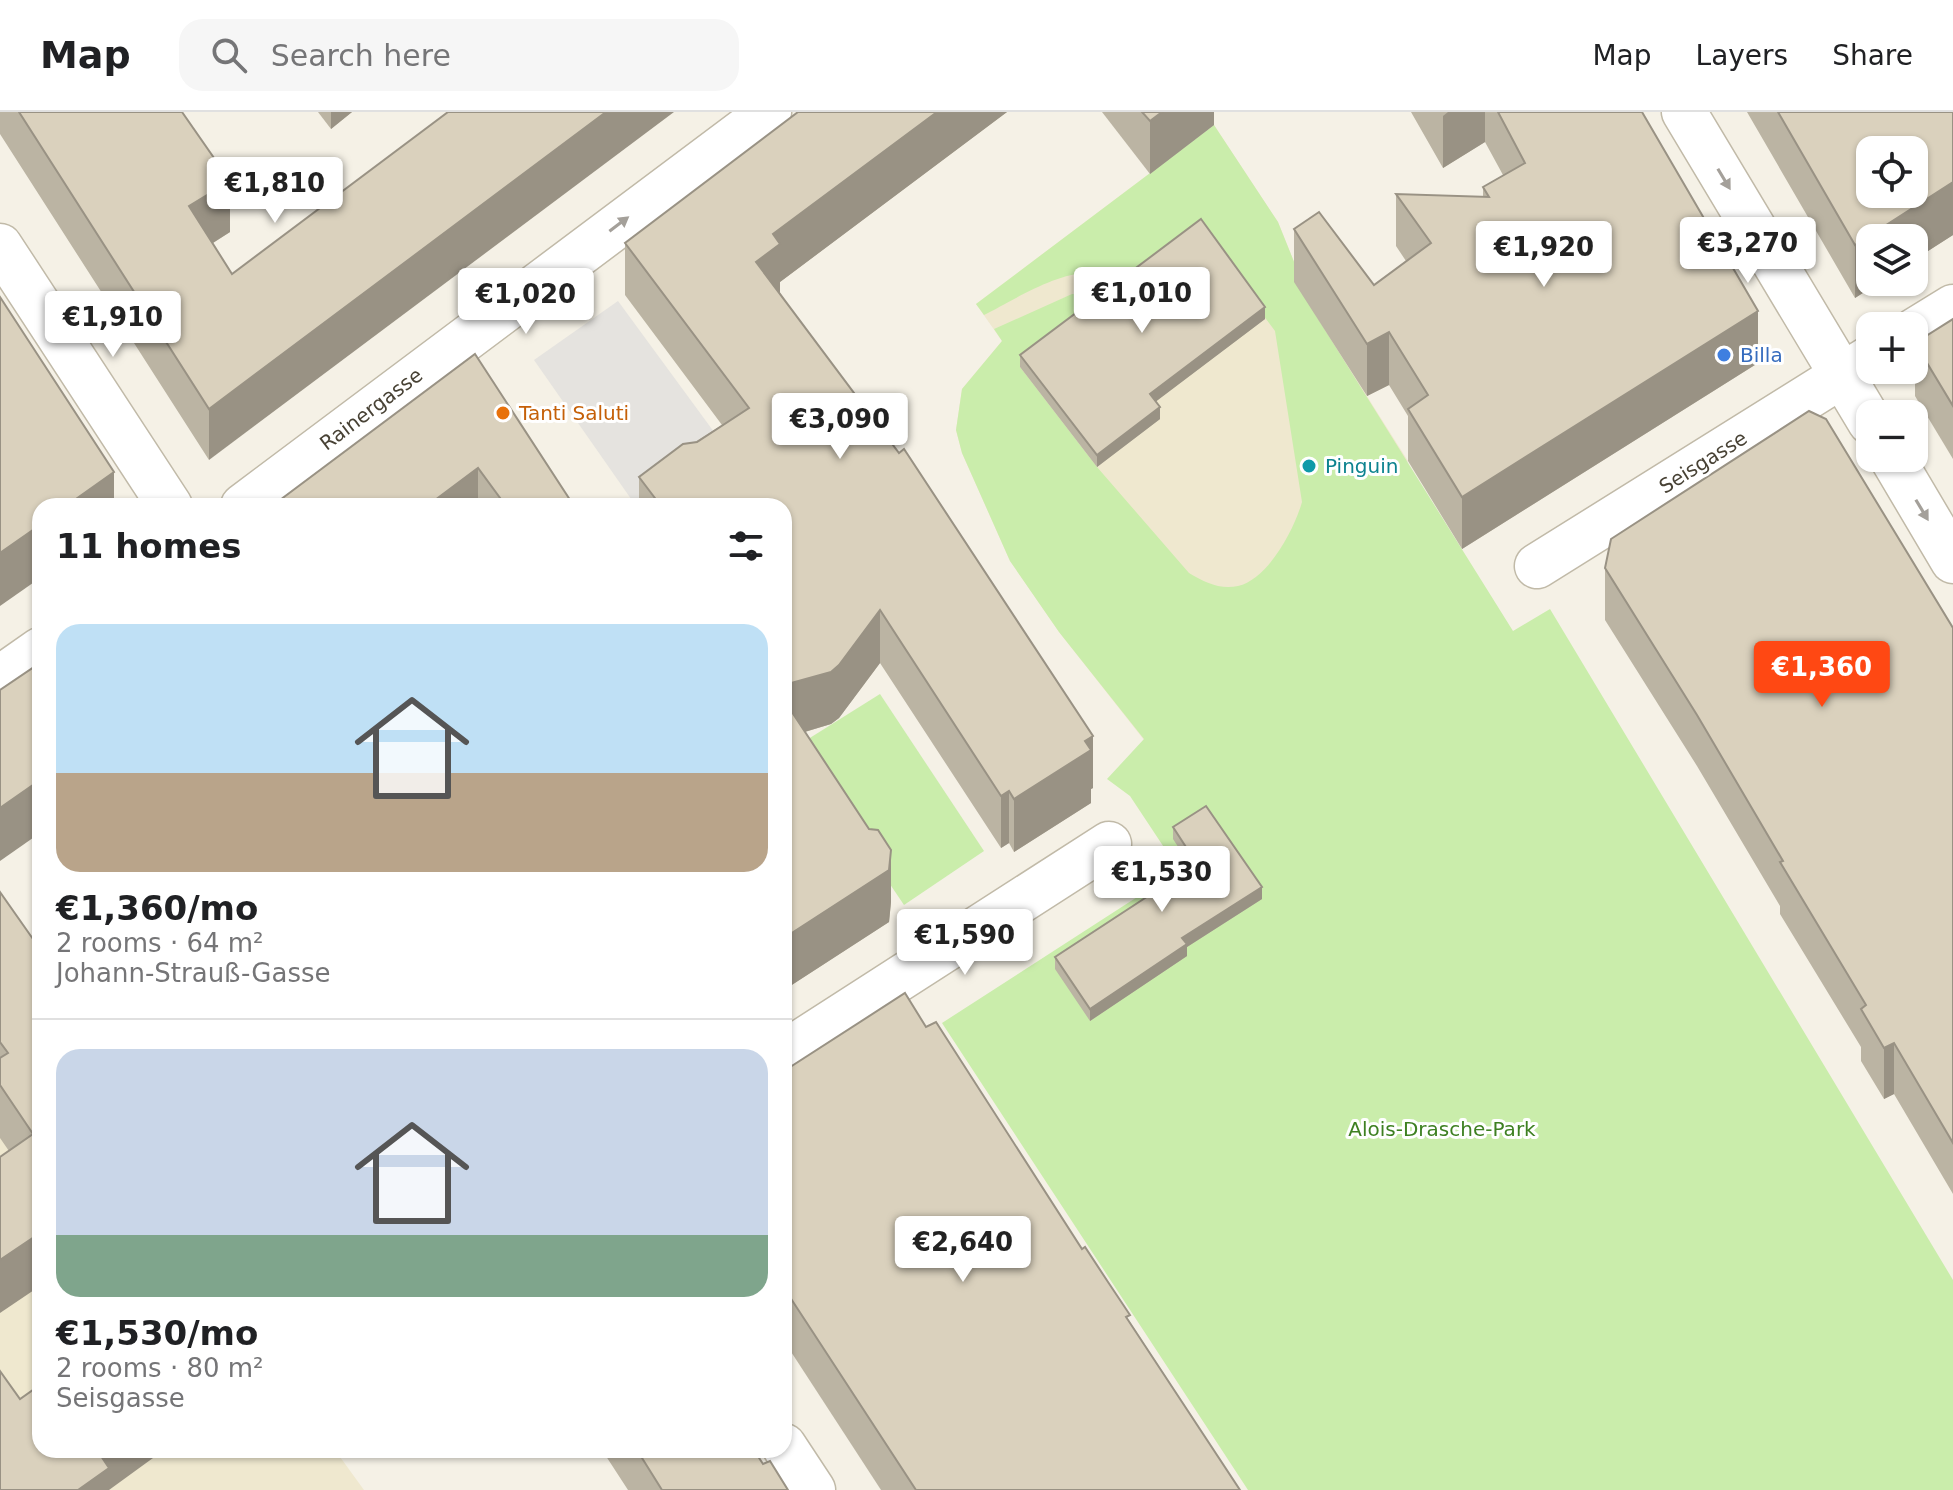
<!DOCTYPE html>
<html lang="en">
<head>
<meta charset="utf-8">
<style>
  body { margin:0; font-family:"DejaVu Sans",sans-serif; background:#f6f6f6; color:#202124; height:100vh; display:flex; flex-direction:column; font-size:30px; white-space:nowrap }
  * { box-sizing:border-box; margin:0 }
  p { font-size:26px; color:#757577 }
  .icon { flex:none; width:44px; height:44px; fill:none; stroke:currentColor; stroke-width:2; stroke-linecap:round; stroke-linejoin:round }
  .map { position:relative; flex:1; overflow:hidden }
  .sheet { position:absolute; left:32px; top:386px; width:760px; height:960px; display:flex; flex-direction:column; background:#fff; border-radius:24px; box-shadow:0 2px 6px #0004 }
  .sheet>* { flex:none }
  .buttons { position:absolute; left:1856px; top:24px; display:grid; gap:16px }
  .buttons a { display:grid; place-items:center; width:72px; height:72px; border-radius:16px; background:#fff; box-shadow:0 2px 6px #0004; font-size:40px }
  .price { position:absolute; translate:-50% -68px; padding:0 18px; border-radius:8px; background:#fff; color:#222; font-size:26px; line-height:52px; filter:drop-shadow(0 2px 4px #0008) }
  .price::after { content:''; position:absolute; left:50%; top:48px; width:24px; height:18px; margin-left:-12px; background:inherit; clip-path:polygon(0 0,100% 0,50% 100%) }
  .price.selected { background:#ff4813; color:#fff }
  ul { padding:0; list-style:none }
  li { display:grid; align-content:center; gap:16px; height:424px; padding:0 24px }
  li+li { border-top:2px solid #e0e0e0 }
  li span { display:grid; place-items:center; height:248px; border-radius:24px; color:#555 }
  li>.icon { margin-inline-start:auto }
  span .icon { width:144px; height:144px; fill:#fffc; stroke-width:1 }
  li b { font-size:34px }
  h2 { display:flex; justify-content:space-between; align-items:center; height:96px; padding:0 24px; font-size:34px }
  header { display:flex; align-items:center; gap:48px; box-sizing:border-box; height:112px; padding:0 40px; background:#fff; border-bottom:2px solid #e0e0e0 }
  header strong { font-size:38px }
  nav { display:flex; gap:44px; margin-inline-start:auto; font-size:28px }
  .search { width:560px; height:72px; background:#f6f6f6; display:flex; align-items:center; gap:20px; box-sizing:border-box; padding:0 28px; border-radius:24px; color:#757577; font-size:30px }
  .map>svg:first-child { display:block }
  .education { fill:#efe8cf }
  .green { fill:#caedab }
  .parking { fill:#e5e3df }
  .lines { fill:none; stroke-linecap:round; stroke-linejoin:round }
  .minor-casing { stroke:#c1baa8; stroke-width:47 }
  .minor { stroke:#fff; stroke-width:44 }
  .wall { fill:#bbb4a3 }
  .shaded-wall { fill:#999284 }
  .building { fill:#dad1bd; stroke:#999284; stroke-width:2; fill-rule:evenodd }
  .oneway { fill:#a4a09a }
  .shop-dot { fill:#3f7fe0; stroke:#fff; stroke-width:3 }
  .food-dot { fill:#e8710a; stroke:#fff; stroke-width:3 }
  .culture-dot { fill:#0f9aa8; stroke:#fff; stroke-width:3 }
  .labels { text-anchor:middle; dominant-baseline:central; stroke-width:6; stroke-linejoin:round; paint-order:stroke }
  .shop-label { font-size:20px; fill:#366cbe; stroke:#fff; text-anchor:start }
  .street-label { font-size:20px; fill:#484235; stroke:#fff }
  .food-label { font-size:20px; fill:#c56008; stroke:#fff; text-anchor:start }
  .culture-label { font-size:20px; fill:#0d838f; stroke:#fff; text-anchor:start }
  .park-label { font-size:20px; fill:#3e8022; stroke:#fff }
</style>
</head>
<body>
<header>
<strong>Map</strong>
<div class="search"><svg class="icon" aria-label="search" viewBox="0 0 24 24"><circle cx="10" cy="10" r="6"/><path d="M15 15l6 6"/></svg>Search here</div>
<nav><a>Map</a><a>Layers</a><a>Share</a></nav>
</header>
<div class="map">
<svg width="1953" height="1378" viewBox="0 0 1953 1378">
  <rect width="100%" height="100%" fill="#f5f1e6"/>
  <!-- education -->
  <g class="education">
    <path d="M 1214,13 L 1278,110 L 1315,202 L 1408,349 L 1144,628 L 1059,520 L 1010,449 L 962,341 L 956,318 L 962,277 L 1002,229 L 976,192 Z"/>
    <path d="M 0,834 L 40,891 L 40,1338 L 335,1338 L 364,1378 L 0,1378 Z"/>
  </g>
  <!-- green -->
  <g class="green">
    <path d="M 1214,13 L 1278,110 L 1315,202 L 1513,519 L 1550,497 L 1953,1168 L 1953,1378 L 1248,1378 L 942,911 L 1179,758 L 1130,684 L 1107,667 L 1144,627 L 1059,520 L 1010,449 L 962,341 L 956,318 L 962,277 L 1002,229 L 994,217 L 1072,182 L 1095,182 L 1108,189 L 1020,255 L 1097,355 L 1189,461 C 1204,470 1220,478 1238,474 C 1268,467 1294,418 1302,390 L 1275,219 L 1201,119 L 1123,177 C 1115,171 1107,164 1096,162 C 1065,155 1012,189 984,203 L 976,192 Z"/>
    <path d="M 880,582 L 984,739 L 904,793 L 797,634 Z"/>
  </g>
  <!-- parking -->
  <path class="parking" d="M 618,189 L 725,335 L 646,394 L 636,394 L 534,248 Z"/>
  <g class="lines">
    <defs>
      <g id="minor">
        <path d="M 1684,0 L 1870,310"/>
        <path d="M 0,134 L 170,394"/>
        <path d="M 1914,219 L 1953,195"/>
        <path d="M 1892,346 L 1953,449"/>
        <path d="M 243,394 L 769,0"/>
        <path d="M 1537,454 L 1870,246"/>
        <path d="M 0,566 L 40,538"/>
        <path d="M 784,941 L 1109,732"/>
        <path d="M 784,1334 L 813,1378"/>
      </g>
    </defs>
    <!-- minor casing -->
    <use href="#minor" class="minor-casing"/>
    <!-- minor -->
    <use href="#minor" class="minor"/>
  </g>
  <!-- wall -->
  <g class="wall">
    <path d="M 0,0 L 182,0 L 230,120 L 213,131 L 209,348 L 0,22 Z"/>
    <path d="M 318,0 L 352,0 L 331,17 Z"/>
    <path d="M 798,0 L 1007,0 L 780,170 L 780,181 L 1093,676 L 1091,677 L 1091,691 L 1014,740 L 1009,731 L 1001,736 L 880,551 L 839,606 L 831,612 L 805,620 L 891,790 L 889,810 L 784,878 L 784,394 L 639,394 L 639,365 L 722,313 L 625,183 L 625,131 Z"/>
    <path d="M 1102,0 L 1214,0 L 1214,13 L 1150,62 Z"/>
    <path d="M 1411,0 L 1642,0 L 1758,251 L 1462,437 L 1408,349 L 1408,304 L 1389,273 L 1367,284 L 1294,170 L 1294,117 L 1374,173 L 1406,149 L 1396,134 L 1396,82 L 1483,85 L 1483,75 L 1503,63 L 1485,30 L 1443,56 Z"/>
    <path d="M 1747,0 L 1953,0 L 1953,123 L 1914,148 L 1914,126 L 1870,170 L 1880,170 L 1855,186 Z"/>
    <path d="M 1265,207 L 1156,289 L 1160,307 L 1097,355 L 1020,255 L 1020,243 Z"/>
    <path d="M 1953,207 L 1953,347 L 1915,284 L 1915,231 Z"/>
    <path d="M 475,242 L 574,394 L 272,394 Z"/>
    <path d="M 1605,456 L 1953,516 L 1953,1082 L 1894,982 L 1884,987 L 1861,949 L 1861,935 L 1780,802 L 1780,794 L 1697,654 L 1605,508 Z"/>
    <path d="M 1173,715 L 1262,787 L 1187,835 L 1187,844 L 1090,909 L 1055,857 L 1055,845 L 1192,756 L 1173,727 Z"/>
    <path d="M 0,780 L 40,837 L 40,1174 L 9,1039 L 0,1026 Z"/>
    <path d="M 926,915 L 1130,1210 L 1240,1378 L 881,1378 L 784,1229 L 784,959 Z"/>
    <path d="M 602,1338 L 754,1338 L 763,1352 L 788,1378 L 628,1378 Z"/>
  </g>
  <!-- shaded-wall -->
  <g class="shaded-wall">
    <path d="M 331,0 L 352,0 L 331,17 Z"/>
    <path d="M 606,0 L 674,0 L 209,348 L 209,297 Z"/>
    <path d="M 937,0 L 1007,0 L 780,170 L 780,184 L 756,150 L 773,122 Z"/>
    <path d="M 1162,0 L 1214,0 L 1214,13 L 1150,62 L 1150,9 Z"/>
    <path d="M 1448,0 L 1485,0 L 1485,30 L 1443,56 L 1443,4 Z"/>
    <path d="M 230,69 L 230,120 L 189,146 L 189,94 Z"/>
    <path d="M 1953,70 L 1953,123 L 1914,148 L 1914,126 L 1870,126 L 1870,170 L 1880,170 L 1855,186 L 1855,133 Z"/>
    <path d="M 1265,195 L 1265,207 L 1150,294 L 1150,282 Z"/>
    <path d="M 1758,199 L 1758,251 L 1462,437 L 1462,385 Z"/>
    <path d="M 1389,220 L 1389,273 L 1367,284 L 1367,232 Z"/>
    <path d="M 1160,295 L 1160,307 L 1097,355 L 1097,343 Z"/>
    <path d="M 478,356 L 478,394 L 427,394 Z"/>
    <path d="M 114,360 L 114,394 L 66,394 Z"/>
    <path d="M 40,413 L 40,466 L 0,494 L 0,441 Z"/>
    <path d="M 880,498 L 880,551 L 839,606 L 831,612 L 784,626 L 784,573 Z"/>
    <path d="M 1093,624 L 1093,676 L 1091,677 L 1091,691 L 1014,740 L 1014,687 L 1085,629 Z"/>
    <path d="M 40,668 L 40,721 L 0,749 L 0,696 Z"/>
    <path d="M 1009,679 L 1009,731 L 1001,736 L 1001,684 Z"/>
    <path d="M 891,738 L 891,790 L 889,810 L 784,878 L 784,826 Z"/>
    <path d="M 1262,775 L 1262,787 L 1187,835 L 1187,844 L 1090,909 L 1090,897 L 1182,826 Z"/>
    <path d="M 1894,931 L 1894,982 L 1884,987 L 1884,936 Z"/>
    <path d="M 40,1121 L 40,1174 L 0,1201 L 0,1148 Z"/>
    <path d="M 94,1338 L 164,1338 L 109,1378 L 78,1378 Z"/>
  </g>
  <!-- building -->
  <g class="building">
    <path d="M 19,0 L 182,0 L 230,69 L 189,94 L 232,162 L 448,0 L 606,0 L 209,297 Z"/>
    <path d="M 798,0 L 937,0 L 773,122 L 780,132 L 756,150 L 899,341 L 904,337 L 1093,624 L 1085,629 L 1091,638 L 1014,687 L 1009,679 L 1001,684 L 880,498 L 839,553 L 831,560 L 784,573 L 784,394 L 661,394 L 639,365 L 683,332 L 697,330 L 749,296 L 625,131 Z"/>
    <path d="M 1142,0 L 1162,0 L 1150,9 Z"/>
    <path d="M 1498,0 L 1642,0 L 1758,199 L 1462,385 L 1408,297 L 1428,283 L 1389,220 L 1367,232 L 1294,117 L 1319,100 L 1374,173 L 1431,131 L 1396,82 L 1489,85 L 1483,75 L 1525,51 Z"/>
    <path d="M 1778,0 L 1953,0 L 1953,70 L 1855,133 ZM 1870,38 L 1914,38 L 1914,82 L 1870,82 Z"/>
    <path d="M 1201,107 L 1265,195 L 1150,282 L 1160,295 L 1097,343 L 1020,243 Z"/>
    <path d="M 0,185 L 114,360 L 66,394 L 40,394 L 40,413 L 0,441 Z"/>
    <path d="M 1953,207 L 1953,294 L 1915,231 Z"/>
    <path d="M 475,242 L 574,394 L 506,394 L 478,356 L 427,394 L 272,394 Z"/>
    <path d="M 1809,299 L 1826,307 L 1953,516 L 1953,1031 L 1894,931 L 1884,936 L 1861,897 L 1866,893 L 1780,750 L 1783,749 L 1697,603 L 1605,456 L 1611,427 Z"/>
    <path d="M 40,551 L 40,668 L 0,696 L 0,578 Z"/>
    <path d="M 784,588 L 869,717 L 878,718 L 891,738 L 889,758 L 784,826 Z"/>
    <path d="M 1206,694 L 1262,775 L 1182,826 L 1187,832 L 1090,897 L 1055,845 L 1197,752 L 1173,715 Z"/>
    <path d="M 0,780 L 40,837 L 40,1121 L 0,1148 L 0,1045 L 33,1022 L 0,973 L 0,946 L 8,941 L 0,930 Z"/>
    <path d="M 905,881 L 926,915 L 936,910 L 1082,1137 L 1085,1135 L 1108,1170 L 1130,1203 L 1126,1205 L 1240,1378 L 916,1378 L 784,1176 L 784,959 Z"/>
    <path d="M 0,1259 L 20,1287 L 40,1273 L 40,1338 L 97,1338 L 109,1356 L 78,1378 L 0,1378 Z"/>
    <path d="M 637,1338 L 754,1338 L 763,1352 L 770,1349 L 788,1378 L 662,1378 Z"/>
  </g>
  <!-- one-way arrows -->
  <defs><path id="oneway-solid" d="M-6-.8H1V-3.2L6.5 0L1 3.2V.8H-6Z" transform="scale(2)"/></defs>
  <g class="oneway">
    <use href="#oneway-solid" transform="translate(1724 67) rotate(59)"/>
    <use href="#oneway-solid" transform="translate(619 112) rotate(-37)"/>
    <use href="#oneway-solid" transform="translate(1922 398) rotate(59)"/>
  </g>
  <!-- markers -->
  <circle class="shop-dot" cx="1724" cy="243" r="8"/>
  <circle class="food-dot" cx="503" cy="301" r="8"/>
  <circle class="culture-dot" cx="1309" cy="354" r="8"/>
  <g class="labels">
    <!-- shop labels -->
    <g class="shop-label">
      <text x="1740" y="243">Billa</text>
    </g>
    <!-- street labels -->
    <g class="street-label">
      <text transform="translate(371 297) rotate(-37)">Rainergasse</text>
      <text transform="translate(1703 350) rotate(-32)">Seisgasse</text>
    </g>
    <!-- food labels -->
    <g class="food-label">
      <text x="519" y="301">Tanti Saluti</text>
    </g>
    <!-- culture labels -->
    <g class="culture-label">
      <text x="1325" y="354">Pinguin</text>
    </g>
    <!-- park labels -->
    <g class="park-label">
      <text x="1442" y="1017">Alois-Drasche-Park</text>
    </g>
  </g>
</svg>
<div class="buttons">
<a><svg class="icon" aria-label="locate" viewBox="0 0 24 24"><circle cx="12" cy="12" r="6"/><path d="M12 2v4M12 18v4M2 12h4M18 12h4"/></svg></a>
<a><svg class="icon" aria-label="layers" viewBox="0 0 24 24"><path d="M12 4l9 5-9 5-9-5zM3 14l9 5 9-5"/></svg></a>
<a>+</a>
<a>−</a>
</div>
<b class="price" style="left:275px;top:113px">€1,810</b>
<b class="price" style="left:1748px;top:173px">€3,270</b>
<b class="price" style="left:1544px;top:177px">€1,920</b>
<b class="price" style="left:1142px;top:223px">€1,010</b>
<b class="price" style="left:526px;top:224px">€1,020</b>
<b class="price" style="left:113px;top:247px">€1,910</b>
<b class="price" style="left:840px;top:349px">€3,090</b>
<b class="price selected" style="left:1822px;top:597px">€1,360</b>
<b class="price" style="left:1162px;top:802px">€1,530</b>
<b class="price" style="left:965px;top:865px">€1,590</b>
<b class="price" style="left:963px;top:1172px">€2,640</b>
<section class="sheet">
<h2>11 homes<svg class="icon" aria-label="filters" viewBox="0 0 24 24"><path d="M4 7h16M4 17h16"/><circle cx="9" cy="7" r="2"/><circle cx="15" cy="17" r="2"/></svg></h2>
<ul>
<li><span style="background:linear-gradient(#bfe0f5 60%,#b9a48a 0)"><svg class="icon" aria-label="home" viewBox="0 0 24 24"><path d="M3 11l9-7 9 7M6 9v11h12V9"/></svg></span><div><b>€1,360/mo</b><p>2 rooms · 64 m²</p><p>Johann-Strauß-Gasse</p></div></li>
<li><span style="background:linear-gradient(#c9d6e8 75%,#7fa58c 0)"><svg class="icon" aria-label="home" viewBox="0 0 24 24"><path d="M3 11l9-7 9 7M6 9v11h12V9"/></svg></span><div><b>€1,530/mo</b><p>2 rooms · 80 m²</p><p>Seisgasse</p></div></li>
</ul>
</section>
</div>
</body>
</html>
